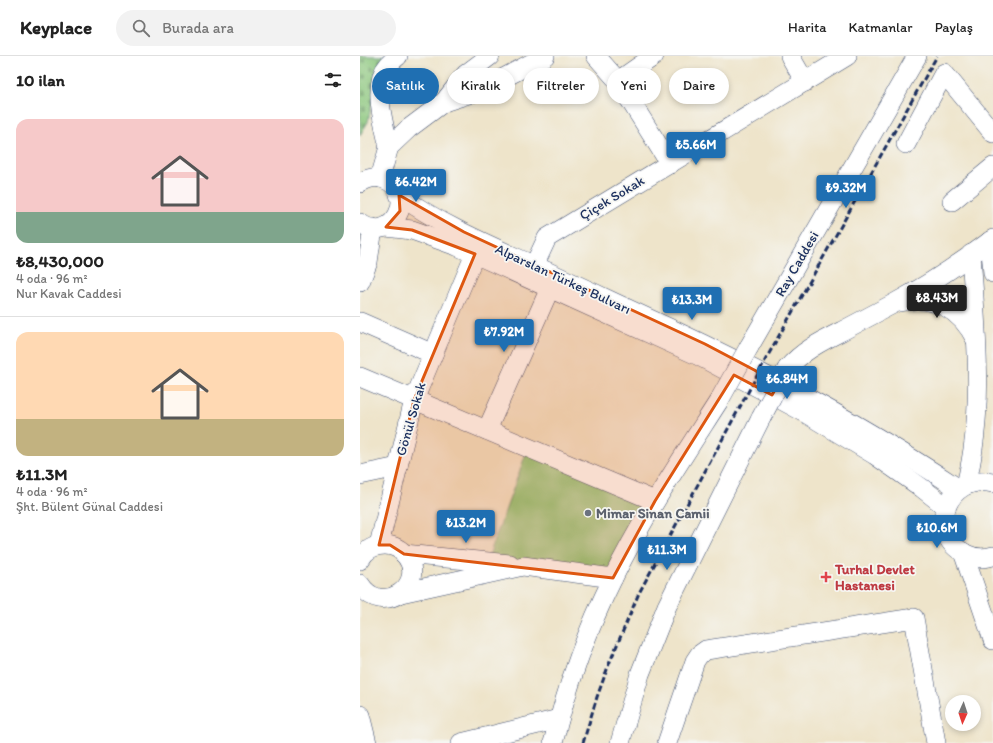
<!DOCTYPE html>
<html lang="tr">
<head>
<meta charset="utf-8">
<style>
  body { margin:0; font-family:Itim,sans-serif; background:#f2f2f2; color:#222; height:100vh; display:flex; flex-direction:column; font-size:15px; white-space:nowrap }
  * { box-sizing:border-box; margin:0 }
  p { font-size:13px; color:#767676 }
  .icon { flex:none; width:22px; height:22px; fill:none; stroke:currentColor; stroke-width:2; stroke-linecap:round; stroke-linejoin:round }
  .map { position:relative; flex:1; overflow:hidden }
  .drawer { display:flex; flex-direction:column; background:#fff; width:360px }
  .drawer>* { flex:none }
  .guide { position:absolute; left:12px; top:12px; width:380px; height:36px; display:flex; gap:8px }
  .needle { width:26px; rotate:183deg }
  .controls { position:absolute; left:585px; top:639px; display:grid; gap:8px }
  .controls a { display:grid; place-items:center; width:36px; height:36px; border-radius:50%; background:#fff; box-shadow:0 2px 6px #0003; font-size:20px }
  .price { position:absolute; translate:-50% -34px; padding:0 9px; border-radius:4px; background:#1f6fb2; color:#fff; font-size:13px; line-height:26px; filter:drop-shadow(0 1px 2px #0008) }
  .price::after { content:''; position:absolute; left:50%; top:24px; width:12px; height:9px; margin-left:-6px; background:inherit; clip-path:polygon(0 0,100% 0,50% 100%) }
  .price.active { background:#222; color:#fff }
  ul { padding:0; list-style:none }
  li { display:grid; align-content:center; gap:8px; height:212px; padding:0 16px }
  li+li { border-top:1px solid #e0e0e0 }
  li span { display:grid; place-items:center; height:124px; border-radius:12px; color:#555 }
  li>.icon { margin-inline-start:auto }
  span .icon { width:72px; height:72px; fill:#fffc; stroke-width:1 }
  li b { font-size:17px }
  h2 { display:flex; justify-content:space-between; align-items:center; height:48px; padding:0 16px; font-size:17px }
  .chip { padding:0 14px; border-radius:18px; background:#fff; box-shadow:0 2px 6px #0003; font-size:14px; line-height:36px }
  .chip.active { background:#1f6fb2; color:#fff }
  header { display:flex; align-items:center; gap:24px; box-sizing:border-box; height:56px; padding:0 20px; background:#fff; border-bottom:1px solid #e0e0e0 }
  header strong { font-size:19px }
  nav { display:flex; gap:22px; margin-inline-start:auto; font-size:14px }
  .search { width:280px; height:36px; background:#f2f2f2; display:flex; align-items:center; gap:10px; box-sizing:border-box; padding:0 14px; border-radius:22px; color:#767676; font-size:15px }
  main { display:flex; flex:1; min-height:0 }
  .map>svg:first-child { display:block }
  .green { fill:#8ac67b; stroke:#527a6c }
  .cemetery { fill:url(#cemetery-stones); stroke:#527a6c }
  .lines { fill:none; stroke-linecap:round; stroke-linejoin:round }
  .minor-casing { stroke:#3b4a6e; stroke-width:20 }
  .minor { stroke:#fff; stroke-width:19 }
  .rail { stroke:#1b2f5e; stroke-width:3; stroke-dasharray:6 3; stroke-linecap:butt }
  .minor-bridge-casing { stroke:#3b4a6e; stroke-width:20; stroke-linecap:butt }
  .minor-bridge { stroke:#fff; stroke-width:19 }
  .marked { fill:#de5710; fill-opacity:0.2; stroke:#de5710; stroke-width:3; stroke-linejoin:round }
  .worship-dot { fill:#6b7280; stroke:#f6f6f2; stroke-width:1.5 }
  .health-dot { fill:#e0444e; stroke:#f6f6f2; stroke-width:1.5 }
  .labels { text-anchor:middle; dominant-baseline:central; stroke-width:3.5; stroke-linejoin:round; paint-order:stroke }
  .street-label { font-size:14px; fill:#1b2f5e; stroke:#f6f6f2 }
  .worship-label { font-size:14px; font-weight:bold; fill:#5b616d; stroke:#f6f6f2; text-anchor:start }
  .health-label { font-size:14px; font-weight:bold; fill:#be3a42; stroke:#f6f6f2; text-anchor:start }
</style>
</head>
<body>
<header>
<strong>Keyplace</strong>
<div class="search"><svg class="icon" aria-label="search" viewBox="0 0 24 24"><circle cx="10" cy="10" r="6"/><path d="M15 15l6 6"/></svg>Burada ara</div>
<nav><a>Harita</a><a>Katmanlar</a><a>Paylaş</a></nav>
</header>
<main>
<section class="drawer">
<h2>10 ilan<svg class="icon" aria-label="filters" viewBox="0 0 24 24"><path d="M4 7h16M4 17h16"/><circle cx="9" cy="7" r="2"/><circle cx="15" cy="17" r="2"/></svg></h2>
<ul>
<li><span style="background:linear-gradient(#f6c9c9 75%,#7fa58c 0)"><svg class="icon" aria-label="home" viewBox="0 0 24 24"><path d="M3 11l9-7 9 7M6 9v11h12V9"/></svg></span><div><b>₺8,430,000</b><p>4 oda · 96 m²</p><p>Nur Kavak Caddesi</p></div></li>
<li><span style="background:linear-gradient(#ffd9b3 70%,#c2b280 0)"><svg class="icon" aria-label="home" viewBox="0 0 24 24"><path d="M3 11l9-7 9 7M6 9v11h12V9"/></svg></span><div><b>₺11.3M</b><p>4 oda · 96 m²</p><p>Şht. Bülent Günal Caddesi</p></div></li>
</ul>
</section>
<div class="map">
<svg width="633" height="687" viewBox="0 0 633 687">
  <defs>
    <pattern id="cemetery-stones" width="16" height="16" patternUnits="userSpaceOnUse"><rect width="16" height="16" fill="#8ac67b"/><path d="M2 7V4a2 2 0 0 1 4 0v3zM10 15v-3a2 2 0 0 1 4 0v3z" fill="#70a168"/></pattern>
  </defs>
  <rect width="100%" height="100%" fill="#f6f6f2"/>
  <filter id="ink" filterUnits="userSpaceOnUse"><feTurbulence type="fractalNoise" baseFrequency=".025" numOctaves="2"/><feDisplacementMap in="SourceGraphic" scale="8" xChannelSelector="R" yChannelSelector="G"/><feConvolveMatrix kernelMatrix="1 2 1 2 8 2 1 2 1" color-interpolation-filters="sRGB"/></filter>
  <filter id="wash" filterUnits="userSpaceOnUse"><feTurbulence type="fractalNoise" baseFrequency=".012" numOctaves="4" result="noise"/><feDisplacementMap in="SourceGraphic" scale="16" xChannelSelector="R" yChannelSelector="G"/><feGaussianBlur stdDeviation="0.9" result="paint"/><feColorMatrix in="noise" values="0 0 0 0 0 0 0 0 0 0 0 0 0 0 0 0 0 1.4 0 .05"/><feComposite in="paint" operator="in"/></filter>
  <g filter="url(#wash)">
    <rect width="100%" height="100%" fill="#eee4ca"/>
    <!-- green -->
    <path class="green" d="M 168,392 L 295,445 L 253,522 L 127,505 Z"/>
    <!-- cemetery -->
    <path class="cemetery" d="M 0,0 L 28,0 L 13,41 L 8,66 L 0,79 Z"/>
  </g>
  <g filter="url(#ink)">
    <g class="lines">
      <defs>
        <g id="minor">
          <path d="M 236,0 L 258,25 L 310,108"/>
          <path d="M 430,0 L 445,26"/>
          <path d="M 258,25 L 294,0"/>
          <path d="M 84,46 L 121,34 L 185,0"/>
          <path d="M 546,88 L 584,17 L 633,77"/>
          <path d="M 29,91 C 24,69 16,43 22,20 C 25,11 31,6 38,0"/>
          <path d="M 20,122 L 29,91 L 48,73 L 84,46 L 106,18 L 130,0"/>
          <path d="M 0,127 C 7,122 16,120 24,123 C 60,137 32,190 0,167"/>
          <path d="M 39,139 C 75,165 117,184 157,202 C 198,220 238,239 279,258 C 389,308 498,366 599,433"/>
          <path d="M 592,145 L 633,111"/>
          <path d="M 26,171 L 52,174 L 97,190 L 339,300 L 442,355 L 515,399 L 562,432 L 586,451"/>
          <path d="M 630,185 L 633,217"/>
          <path d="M 174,210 L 187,182 L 487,0"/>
          <path d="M 0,226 L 8,206 L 13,172"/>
          <path d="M 540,246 C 575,238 601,254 616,284"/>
          <path d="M 0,266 L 73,298"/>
          <path d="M 389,291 L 557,0"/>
          <path d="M 427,313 C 442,295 462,285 482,275 C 499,266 516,257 533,248 C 568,229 601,207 633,183"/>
          <path d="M 0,321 L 295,445"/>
          <path d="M 127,374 L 190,232"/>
          <path d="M 0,419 L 38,411"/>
          <path d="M 633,427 C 587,416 564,478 606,498 C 614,502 624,503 633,500"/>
          <path d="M 606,429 C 625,354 616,275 611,198"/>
          <path d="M 19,489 L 54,344 L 115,198"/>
          <path d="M 603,496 L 633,584"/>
          <path d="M 44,498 L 150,508"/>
          <path d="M 0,504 C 5,494 14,489 25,489 C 33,489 41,493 46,500 C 68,529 21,562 0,528"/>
          <path d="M 41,537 L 163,510 L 253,522"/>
          <path d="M 0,659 L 7,687"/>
          <path d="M 101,687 L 199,663"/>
          <path d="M 193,687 C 207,631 227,574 253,522 C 284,459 323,401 360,343"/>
          <path d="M 260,687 L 280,618 L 307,550 L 401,362"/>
          <path d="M 307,687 L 335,605 L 339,599 L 346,594 L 554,562 L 576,687"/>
        </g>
      </defs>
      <!-- minor casing -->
      <use href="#minor" class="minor-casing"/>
      <!-- minor -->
      <use href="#minor" class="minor"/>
      <!-- rail -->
      <path class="rail" d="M 223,687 L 237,641 L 249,608 L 279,537 L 407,301 L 577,0"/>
      <defs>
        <g id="minor-bridge">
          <path d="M 360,343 L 389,291"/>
          <path d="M 401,362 L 427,313"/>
        </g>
      </defs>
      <!-- minor-bridge casing -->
      <use href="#minor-bridge" class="minor-bridge-casing"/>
      <!-- minor-bridge -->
      <use href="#minor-bridge" class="minor-bridge"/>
    </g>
  </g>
  <!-- marked area -->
  <path class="marked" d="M 39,139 L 104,176 L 345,288 L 419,327 L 412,339 L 374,319 L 295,445 L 253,522 L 44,498 L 30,489 L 19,489 L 54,344 L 115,198 L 52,174 L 26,171 L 40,155 Z"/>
  <!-- markers -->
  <circle class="worship-dot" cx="228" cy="457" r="4"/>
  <path class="health-dot" d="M464 515h4v4h4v4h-4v4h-4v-4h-4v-4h4z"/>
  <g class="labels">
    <!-- street labels -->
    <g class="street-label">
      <text transform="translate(252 142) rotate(-31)">Çiçek Sokak</text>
      <text transform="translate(437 208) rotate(-60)">Ray Caddesi</text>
      <text transform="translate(203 223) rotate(25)">Alparslan Türkeş Bulvarı</text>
      <text transform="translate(51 363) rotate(-74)">Gönül Sokak</text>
    </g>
    <!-- worship labels -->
    <g class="worship-label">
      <text x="236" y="457">Mimar Sinan Camii</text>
    </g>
    <!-- health labels -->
    <g class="health-label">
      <text x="475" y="513">Turhal Devlet<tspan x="475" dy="16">Hastanesi</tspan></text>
    </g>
  </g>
</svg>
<div class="controls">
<a><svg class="needle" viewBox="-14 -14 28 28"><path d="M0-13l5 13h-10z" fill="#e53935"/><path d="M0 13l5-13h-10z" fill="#767676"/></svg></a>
</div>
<b class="price" style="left:336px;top:110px">₺5.66M</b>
<b class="price" style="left:56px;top:147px">₺6.42M</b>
<b class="price" style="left:486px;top:153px">₺9.32M</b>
<b class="price active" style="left:577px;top:263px">₺8.43M</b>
<b class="price" style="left:332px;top:265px">₺13.3M</b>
<b class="price" style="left:144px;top:297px">₺7.92M</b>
<b class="price" style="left:427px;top:344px">₺6.84M</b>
<b class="price" style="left:106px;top:488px">₺13.2M</b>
<b class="price" style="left:577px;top:493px">₺10.6M</b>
<b class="price" style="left:307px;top:515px">₺11.3M</b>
<div class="guide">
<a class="chip active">Satılık</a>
<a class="chip">Kiralık</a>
<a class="chip">Filtreler</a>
<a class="chip">Yeni</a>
<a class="chip">Daire</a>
</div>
</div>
</main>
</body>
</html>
